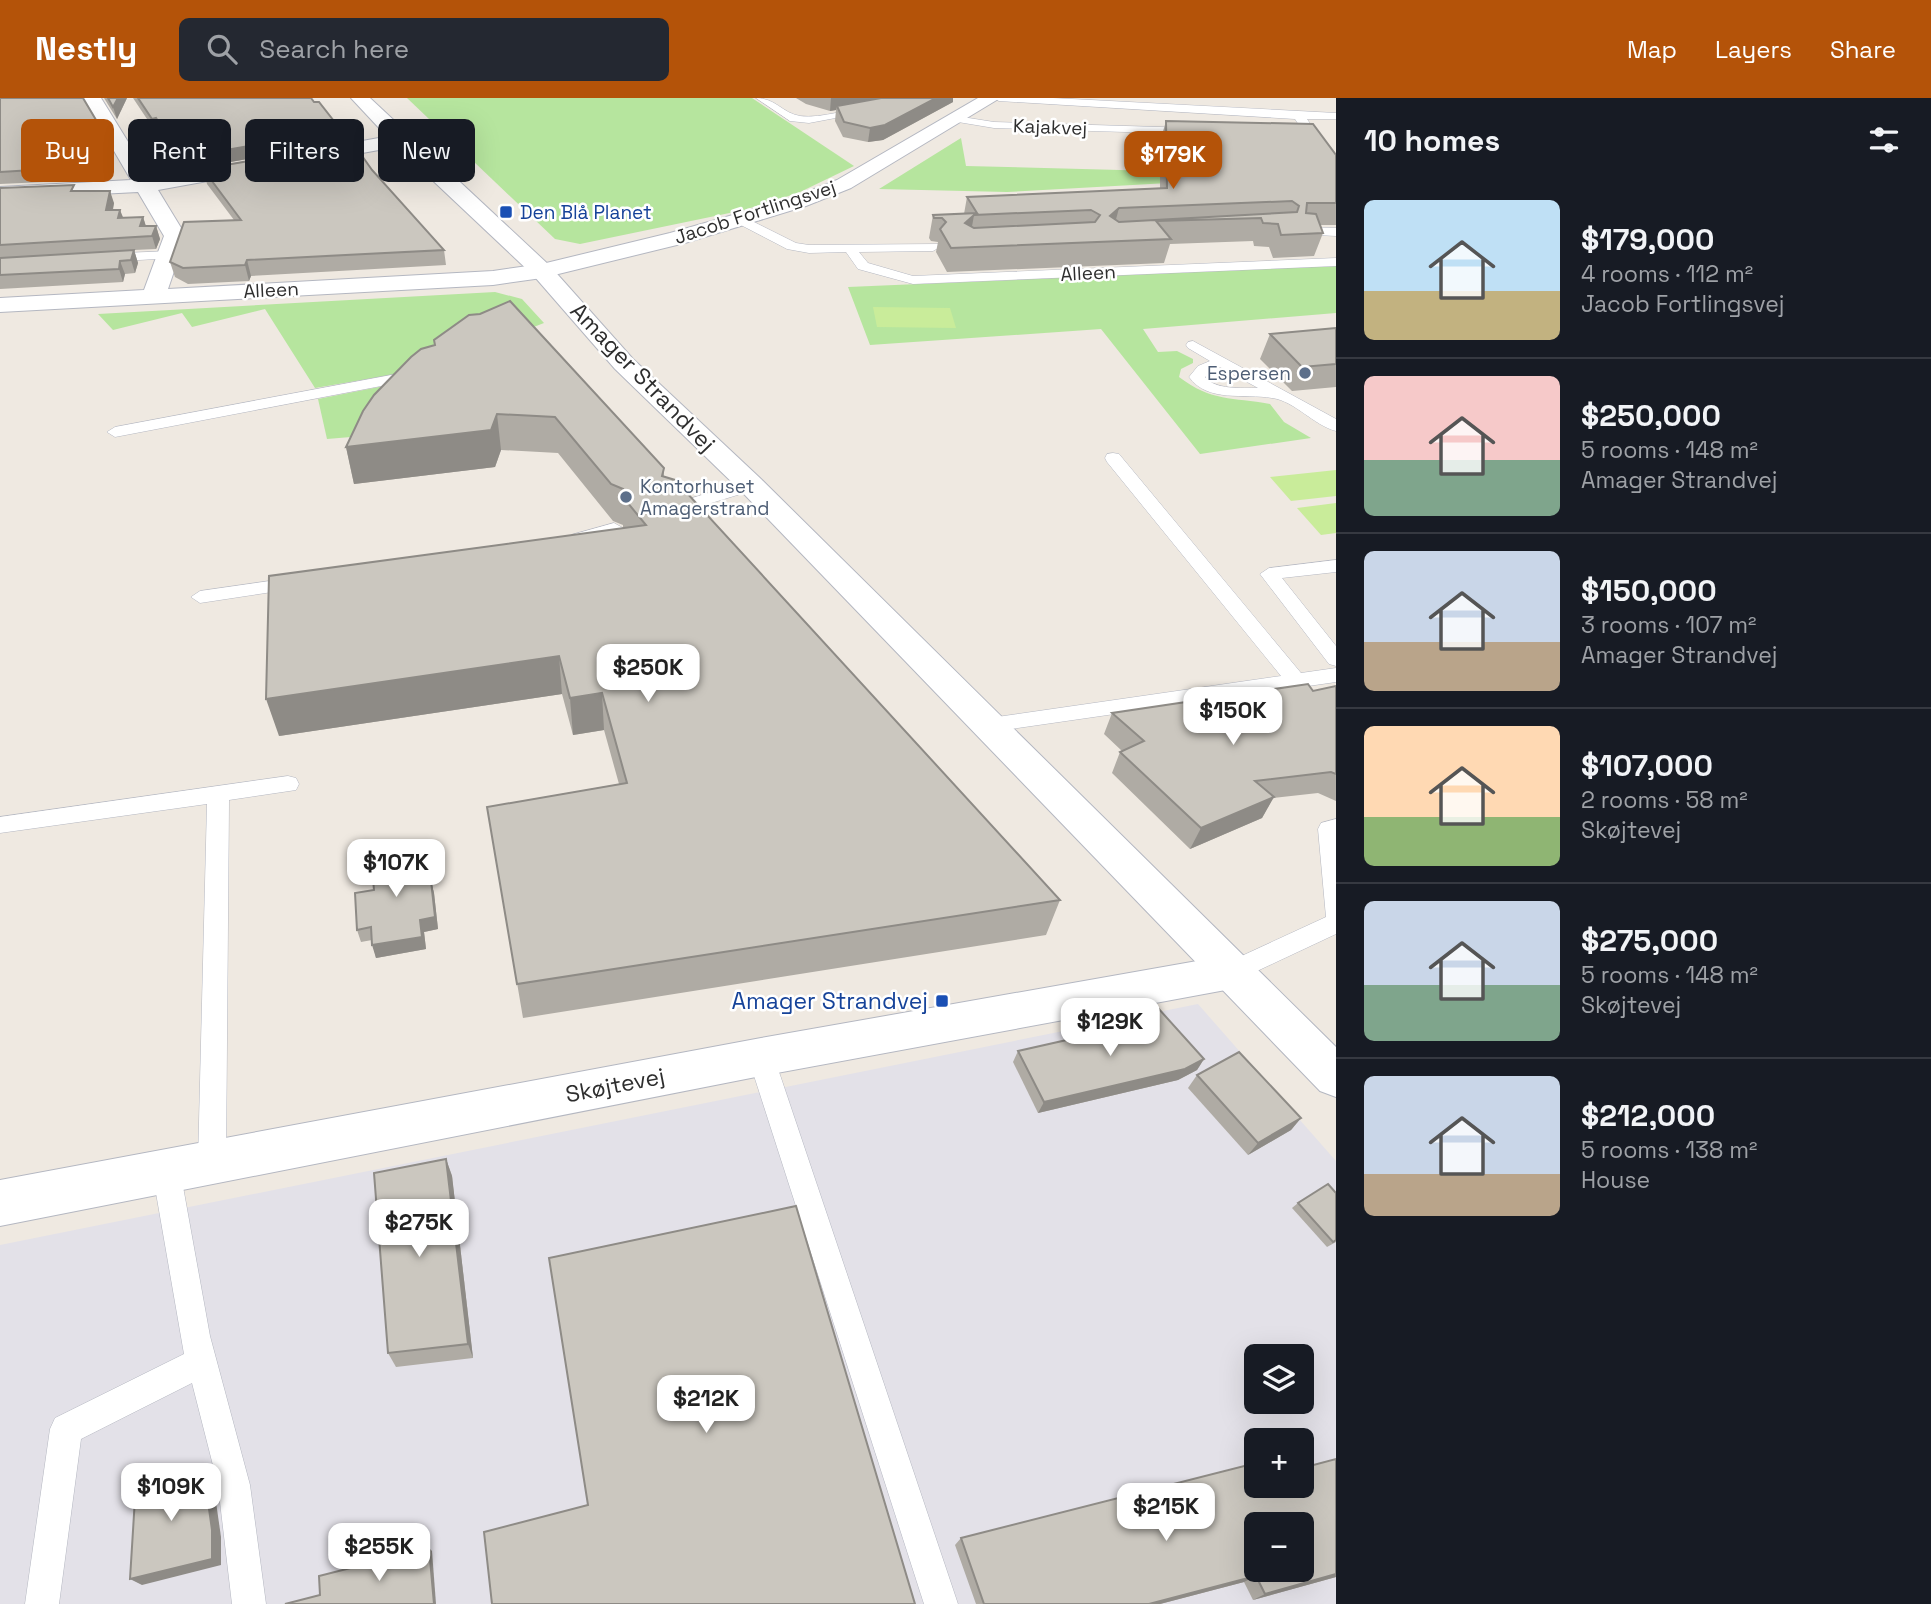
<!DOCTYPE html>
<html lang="en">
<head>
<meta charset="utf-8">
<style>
  body { margin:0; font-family:"Space Grotesk",sans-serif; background:#242831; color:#f1f3f6; height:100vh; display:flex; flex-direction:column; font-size:26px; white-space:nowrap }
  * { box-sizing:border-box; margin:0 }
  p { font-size:23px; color:#9ea1a6 }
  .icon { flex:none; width:38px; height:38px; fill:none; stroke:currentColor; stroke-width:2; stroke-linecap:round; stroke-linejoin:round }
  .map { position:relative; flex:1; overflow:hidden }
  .sheet { display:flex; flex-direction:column; background:#171b24; width:595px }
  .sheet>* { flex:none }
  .banner { position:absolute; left:21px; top:21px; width:665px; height:63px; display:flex; gap:14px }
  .fabs { position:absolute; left:1244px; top:1246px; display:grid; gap:14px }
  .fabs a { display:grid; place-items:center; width:70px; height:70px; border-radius:10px; background:#171b24; box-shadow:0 7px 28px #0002; font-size:35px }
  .price { position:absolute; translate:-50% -60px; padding:0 16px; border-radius:14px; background:#fff; color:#222; font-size:23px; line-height:46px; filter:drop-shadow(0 2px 4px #0008) }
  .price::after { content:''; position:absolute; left:50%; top:42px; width:21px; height:16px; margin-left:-10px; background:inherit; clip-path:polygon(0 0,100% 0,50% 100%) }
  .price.on { background:#b45309; color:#fff }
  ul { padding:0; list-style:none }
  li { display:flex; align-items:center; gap:21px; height:175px; padding:0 28px }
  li+li { border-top:2px solid #363941 }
  li span { display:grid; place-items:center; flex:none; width:196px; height:140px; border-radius:10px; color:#555 }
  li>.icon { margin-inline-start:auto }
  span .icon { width:84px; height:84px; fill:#fffc; stroke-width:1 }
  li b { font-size:30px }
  h2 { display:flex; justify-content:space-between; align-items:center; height:84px; padding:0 28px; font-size:30px }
  .chip { padding:0 24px; border-radius:10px; background:#171b24; box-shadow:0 7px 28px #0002; font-size:24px; line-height:63px }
  .chip.on { background:#b45309; color:#fff }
  header { display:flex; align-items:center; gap:42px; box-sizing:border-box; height:98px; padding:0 35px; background:#b45309; color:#fff }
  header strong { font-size:33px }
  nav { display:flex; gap:38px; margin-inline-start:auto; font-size:24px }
  .search { width:490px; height:63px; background:#242831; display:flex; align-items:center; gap:18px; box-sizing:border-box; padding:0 24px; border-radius:10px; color:#9ea1a6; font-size:26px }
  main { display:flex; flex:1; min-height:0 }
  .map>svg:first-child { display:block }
  .industrial { fill:#e3e1e8; fill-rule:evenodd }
  .green { fill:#b6e59e }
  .pitch { fill:#c9ec9a }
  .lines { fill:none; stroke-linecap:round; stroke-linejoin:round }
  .service-casing { stroke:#b4b7c1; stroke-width:1 }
  .minor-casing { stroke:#b4b7c1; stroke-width:2 }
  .tertiary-casing { stroke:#b4b7c1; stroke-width:2 }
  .service { fill:#fff; fill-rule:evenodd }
  .minor { fill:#fff; fill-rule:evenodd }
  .tertiary { fill:#fff; fill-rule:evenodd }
  .wall { fill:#afaba4 }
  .shaded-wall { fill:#8e8b86 }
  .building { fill:#cbc7bf; stroke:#8e8b86; stroke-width:2; fill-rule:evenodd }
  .transit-dot { fill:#1a4fb4; stroke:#fff; stroke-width:2.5 }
  .service-dot { fill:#5c6f8a; stroke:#fff; stroke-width:2.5 }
  .labels { text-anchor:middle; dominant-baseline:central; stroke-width:5; stroke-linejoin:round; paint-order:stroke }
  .far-street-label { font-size:19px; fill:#2e2e2e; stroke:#fff }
  .far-transit-label { font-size:19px; fill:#164399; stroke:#fff; text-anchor:start }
  .far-service-label { font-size:19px; fill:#4e5e75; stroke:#fff; text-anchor:end }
  .street-label { font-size:23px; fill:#2e2e2e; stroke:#fff }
  .transit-label { font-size:23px; fill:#164399; stroke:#fff; text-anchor:end }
</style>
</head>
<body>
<header>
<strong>Nestly</strong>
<div class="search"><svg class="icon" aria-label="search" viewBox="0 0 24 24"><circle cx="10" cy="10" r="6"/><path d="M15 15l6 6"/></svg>Search here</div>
<nav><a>Map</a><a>Layers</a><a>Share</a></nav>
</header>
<main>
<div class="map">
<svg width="1336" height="1506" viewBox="0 0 1336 1506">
  <rect width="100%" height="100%" fill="#efe9e1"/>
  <!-- industrial -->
  <path class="industrial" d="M 1198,906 L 1336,1063 L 1336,1506 L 0,1506 L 0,1147 ZM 1256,1258 L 1302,1258 L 1302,1304 L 1256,1304 ZM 1256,1342 L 1302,1342 L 1302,1388 L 1256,1388 ZM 1256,1426 L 1302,1426 L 1302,1472 L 1256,1472 Z"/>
  <!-- green -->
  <g class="green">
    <path d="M 407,0 L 752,0 L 854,68 L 798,95 L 744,112 L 580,146 L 555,141 Z"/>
    <path d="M 961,40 L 966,68 L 1314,77 L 1007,94 L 879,91 Z"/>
    <path d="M 1336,168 L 1336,215 L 1143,231 L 1158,254 L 1177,253 L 1193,261 L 1193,265 L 1181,271 L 1179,279 C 1212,304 1232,299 1270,306 L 1284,324 L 1311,340 L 1200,356 L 1101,231 L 870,247 L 848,189 Z"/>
    <path d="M 495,194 L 522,201 L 544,225 L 426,271 L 315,290 L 265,211 L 192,229 L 182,215 L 113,232 L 98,216 Z"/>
    <path d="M 409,283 L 351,339 L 327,341 L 318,301 Z"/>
  </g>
  <!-- pitch -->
  <g class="pitch">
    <path d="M 873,209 L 950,210 L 956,230 L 877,229 Z"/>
    <path d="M 1336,372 L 1336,398 L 1291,403 L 1270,379 Z"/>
    <path d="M 1336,405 L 1336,435 L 1321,437 L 1297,410 Z"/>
  </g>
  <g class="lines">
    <defs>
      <g id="service">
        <path d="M 756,0 C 776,0 782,15 800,18 C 820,21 855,10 876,6 L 884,0 L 896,0 L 883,11 L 809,25 L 790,23 Z"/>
        <path d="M 994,0 L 1053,0 L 1336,15 L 1336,21 L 1307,21 L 1336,65 L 1336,78 L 1332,77 L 1295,21 L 999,3 Z"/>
        <path d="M 956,18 L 994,24 L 1193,30 L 1199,33 L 1193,36 L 994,30 L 952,23 L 950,21 Z"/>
        <path d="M 742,118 L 796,145 L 809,147 L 938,146 L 940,149 L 933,153 L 859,154 L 868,165 L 913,178 L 1336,160 L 1336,168 L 913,186 L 858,171 L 846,154 L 809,155 L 787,151 L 737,125 L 736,122 Z"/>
        <path d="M 1304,129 L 1336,130 L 1336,138 L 1299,136 L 1299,130 Z"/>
        <path d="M 169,153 L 174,154 L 174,160 L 104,164 L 97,160 L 104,156 Z"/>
        <path d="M 1193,243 L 1336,321 L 1336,333 C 1313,327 1295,303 1272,300 C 1244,295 1208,305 1189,279 L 1198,268 L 1210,263 L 1188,250 L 1186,247 L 1188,244 ZM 1220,269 L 1258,290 C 1242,290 1215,292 1205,279 Z"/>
        <path d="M 418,272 L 426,277 L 423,280 L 115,339 L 107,334 L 115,329 Z"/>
        <path d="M 1113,355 L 1119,356 L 1301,575 L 1336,570 L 1336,584 L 990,634 L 983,632 L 980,627 L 983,622 L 990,620 L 1281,578 L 1107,364 L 1105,360 L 1107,356 Z"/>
        <path d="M 751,382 L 759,387 L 757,391 L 672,417 L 663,412 L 666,408 Z"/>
        <path d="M 614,425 L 623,430 L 620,434 L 577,446 L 568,441 L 571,437 Z"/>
        <path d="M 1336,462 L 1336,474 L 1282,480 L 1336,548 L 1336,568 L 1329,566 L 1260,476 L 1269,470 Z"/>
        <path d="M 298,479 L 307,485 L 305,489 L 200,505 L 191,499 L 200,493 Z"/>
        <path d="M 288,678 L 296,680 L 299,686 L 296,692 L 229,702 L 226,1064 L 222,1073 L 212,1077 L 202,1073 L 198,1064 L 207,706 L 0,735 L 0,719 Z"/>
        <path d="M 1336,721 L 1336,836 L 1240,881 L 1231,884 L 1222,881 L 1219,874 L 1222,867 L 1326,819 L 1318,731 L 1321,725 Z"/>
        <path d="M 761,948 L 770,951 L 774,959 L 958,1506 L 924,1506 L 748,959 L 752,951 Z"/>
        <path d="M 166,1059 L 176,1063 L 180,1072 L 210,1238 L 250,1387 L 266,1506 L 232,1506 L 218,1387 L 192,1285 L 81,1341 L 59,1506 L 25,1506 L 50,1331 L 55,1320 L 184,1256 L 152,1072 L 156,1063 Z"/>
      </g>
      <g id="minor">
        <path d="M 83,0 L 101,0 L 151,81 L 401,36 L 411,42 L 401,48 L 158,92 L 186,138 L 168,191 L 493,173 L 542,166 L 670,135 L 792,100 L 837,82 L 978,0 L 1000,0 L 851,90 L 806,108 L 685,145 L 542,180 L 493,187 L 0,214 L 0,200 L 144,192 L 164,138 L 138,94 L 0,101 L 0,89 L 131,82 Z"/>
        <path d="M 1231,857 L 1246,862 L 1252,874 L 1246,886 L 1231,891 L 761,978 L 0,1128 L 0,1082 L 761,940 Z"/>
      </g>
      <path id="tertiary" d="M 351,0 L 370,0 L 550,168 L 633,261 L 761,381 L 1336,949 L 1336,999 L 1320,993 L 741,393 L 615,271 L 534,178 L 394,46 Z"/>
    </defs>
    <!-- service casing -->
    <use href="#service" class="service-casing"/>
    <!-- minor casing -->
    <use href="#minor" class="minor-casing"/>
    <!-- tertiary casing -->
    <use href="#tertiary" class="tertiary-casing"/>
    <!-- service -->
    <use href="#service" class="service"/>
    <!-- minor -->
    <use href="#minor" class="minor"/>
    <!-- tertiary -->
    <use href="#tertiary" class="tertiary"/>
  </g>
  <!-- wall -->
  <g class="wall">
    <path d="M 0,0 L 102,32 L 106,44 L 87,82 L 0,86 Z"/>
    <path d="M 104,0 L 127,0 L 117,21 Z"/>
    <path d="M 133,0 L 311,0 L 341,32 L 343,44 L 196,70 L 176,43 L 173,53 L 160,32 L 155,33 Z"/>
    <path d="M 796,0 L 953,0 L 953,4 L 883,42 L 868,44 L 843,39 L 835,23 L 836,12 L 830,13 L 806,6 Z"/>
    <path d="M 1166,23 L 1336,57 L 1336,127 L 1320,127 L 1323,135 L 1314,158 L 1273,160 L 1269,149 L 1254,148 L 1253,143 L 1170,146 L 1164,165 L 947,174 L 936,154 L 938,144 L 931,143 L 929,140 L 933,117 L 964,116 L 967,99 L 1160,90 L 1160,44 Z"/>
    <path d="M 203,71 L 372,72 L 444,152 L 446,167 L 251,178 L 249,183 L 188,186 L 175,179 L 170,164 L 234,122 L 207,86 Z"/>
    <path d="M 0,90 L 76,93 L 114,105 L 113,112 L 123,120 L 143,119 L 146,128 L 156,128 L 160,141 L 156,151 L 134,152 L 138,165 L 135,175 L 125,176 L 123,184 L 0,191 Z"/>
    <path d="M 1336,230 L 1336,289 L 1292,293 L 1260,261 L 1270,236 Z"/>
    <path d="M 421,251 L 664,370 L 664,378 L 1060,802 L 1046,837 L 523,920 L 487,709 L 619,686 L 604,632 L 573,637 L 562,596 L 279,638 L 623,430 L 623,427 L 613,423 L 558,355 L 501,352 L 495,369 L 354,386 L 346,349 Z"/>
    <path d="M 1336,588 L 1336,703 L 1318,695 L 1273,700 L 1262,720 L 1190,751 L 1112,675 L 1120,654 L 1122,653 L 1104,636 L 1112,615 L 1313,593 Z"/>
    <path d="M 423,764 L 426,784 L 431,783 L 434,795 L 438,831 L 424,834 L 426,851 L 376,860 L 372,842 L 361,844 L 357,832 L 374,792 Z"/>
    <path d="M 1018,953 L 1204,961 L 1197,972 L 1178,982 L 1038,1015 L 1013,964 Z"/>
    <path d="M 1197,977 L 1301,1020 L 1291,1032 L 1248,1057 L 1188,990 Z"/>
    <path d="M 446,1061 L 452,1078 L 473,1260 L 396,1269 L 388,1255 Z"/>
    <path d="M 1298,1105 L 1336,1144 L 1327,1149 L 1292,1110 Z"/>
    <path d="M 1336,1361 L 1336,1479 L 1253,1502 L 1244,1484 L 1160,1506 L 976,1506 L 955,1447 L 961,1440 L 1256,1388 Z"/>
  </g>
  <!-- shaded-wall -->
  <g class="shaded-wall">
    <path d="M 118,0 L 127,0 L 117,21 L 113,9 Z"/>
    <path d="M 831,0 L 880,0 L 837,8 L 836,12 L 830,13 Z"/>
    <path d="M 936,0 L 953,0 L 953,4 L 883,42 L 868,44 L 870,30 Z"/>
    <path d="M 156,20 L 160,32 L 155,33 L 152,21 Z"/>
    <path d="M 172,31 L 176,43 L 173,53 L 169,41 Z"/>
    <path d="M 102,32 L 106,44 L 87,82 L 83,69 Z"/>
    <path d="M 341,32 L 343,44 L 196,70 L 192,58 Z"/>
    <path d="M 110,93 L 114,105 L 110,125 L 106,112 Z"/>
    <path d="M 1119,110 L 1113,133 L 1110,118 Z"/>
    <path d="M 120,112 L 125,124 L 118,120 Z"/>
    <path d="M 974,117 L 970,140 L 965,125 Z"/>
    <path d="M 143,119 L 147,132 L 140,128 Z"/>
    <path d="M 156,128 L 160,141 L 156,151 L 152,138 Z"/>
    <path d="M 134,152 L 138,165 L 135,175 L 131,162 Z"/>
    <path d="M 247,162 L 251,178 L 249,183 L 245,167 Z"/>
    <path d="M 120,163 L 125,176 L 123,184 L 119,171 Z"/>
    <path d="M 497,316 L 501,352 L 495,369 L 354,386 L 346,349 Z"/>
    <path d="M 559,558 L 562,596 L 279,638 L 266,601 Z"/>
    <path d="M 602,595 L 604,632 L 573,637 L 570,600 Z"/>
    <path d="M 1274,699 L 1262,720 L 1190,751 L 1201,730 Z"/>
    <path d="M 420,751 L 423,764 L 427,797 L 424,784 Z"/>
    <path d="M 431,783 L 434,795 L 438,831 L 424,834 L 426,851 L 376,860 L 372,847 L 420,822 Z"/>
    <path d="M 1204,961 L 1197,972 L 1178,982 L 1038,1015 L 1044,1004 Z"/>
    <path d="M 1301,1020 L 1291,1032 L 1248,1057 L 1258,1045 Z"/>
    <path d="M 446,1061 L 452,1078 L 473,1260 L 468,1246 Z"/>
    <path d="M 203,1368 L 212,1376 L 221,1439 L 221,1467 L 142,1487 L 130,1481 Z"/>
    <path d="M 429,1450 L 432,1453 L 436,1506 L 434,1506 Z"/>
    <path d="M 1336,1476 L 1336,1479 L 1253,1502 L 1265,1496 Z"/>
    <path d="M 1256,1478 L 1244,1484 L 1160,1506 L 1149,1506 Z"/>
  </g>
  <!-- building -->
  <g class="building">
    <path d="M 0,0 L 83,0 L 102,32 L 83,69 L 0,74 Z"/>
    <path d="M 108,0 L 118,0 L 113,9 Z"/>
    <path d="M 138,0 L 311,0 L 314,4 L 319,4 L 341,32 L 192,58 L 172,31 L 169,41 L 156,20 L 152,21 Z"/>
    <path d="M 881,0 L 936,0 L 885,27 L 870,30 L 844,24 L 837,8 Z"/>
    <path d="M 1166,23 L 1313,26 L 1336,57 L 1336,105 L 1307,105 L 1306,115 L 1316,116 L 1323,135 L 1281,137 L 1278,126 L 1263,125 L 1261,120 L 1156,123 L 1171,141 L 951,150 L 940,131 L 946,124 L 942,120 L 934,120 L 933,117 L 977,115 L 967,99 L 1167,90 ZM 1292,103 L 1299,108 L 1297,114 L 1119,124 L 1110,118 L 1119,110 ZM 1091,112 L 1100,117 L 1095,124 L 974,130 L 965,125 L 974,117 Z"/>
    <path d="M 353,45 L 372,72 L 444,152 L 247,162 L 245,167 L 183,170 L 170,164 L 184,124 L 241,122 L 203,71 Z"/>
    <path d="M 74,87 L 71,93 L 110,93 L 106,112 L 120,112 L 118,120 L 143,119 L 140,128 L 156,128 L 152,138 L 0,147 L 0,90 Z"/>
    <path d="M 134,152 L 131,162 L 120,163 L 119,171 L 0,177 L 0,160 Z"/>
    <path d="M 510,203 L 664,370 L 662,378 L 675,382 L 1060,802 L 517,886 L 487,709 L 627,685 L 602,595 L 570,600 L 559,558 L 266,601 L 269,478 L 646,427 L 622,398 L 623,391 L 611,386 L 555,319 L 497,316 L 491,332 L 346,349 L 363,313 L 374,297 L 411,259 L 421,251 L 435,247 L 434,242 L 469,217 L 480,216 Z"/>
    <path d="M 1336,230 L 1336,266 L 1302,269 L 1270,236 Z"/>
    <path d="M 1308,586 L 1313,593 L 1336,588 L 1336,676 L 1331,674 L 1255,683 L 1274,699 L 1201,730 L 1120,654 L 1144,643 L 1112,615 Z"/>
    <path d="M 420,751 L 424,784 L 431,783 L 435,819 L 420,822 L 422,839 L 372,847 L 371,829 L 357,832 L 355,795 L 374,792 L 371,760 Z"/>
    <path d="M 1158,910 L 1204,961 L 1185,971 L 1044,1004 L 1018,953 L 1111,932 Z"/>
    <path d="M 1239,954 L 1301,1020 L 1258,1045 L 1197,977 Z"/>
    <path d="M 446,1061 L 468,1246 L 388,1255 L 374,1075 Z"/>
    <path d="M 1328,1086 L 1336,1095 L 1336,1142 L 1333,1144 L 1298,1105 Z"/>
    <path d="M 796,1108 L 915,1506 L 492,1506 L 484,1434 L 588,1407 L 549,1160 Z"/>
    <path d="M 1336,1361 L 1336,1476 L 1265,1496 L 1256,1478 L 1149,1506 L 984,1506 L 961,1440 L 1256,1365 L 1256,1388 L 1302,1388 L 1302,1370 ZM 1256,1426 L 1302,1426 L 1302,1472 L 1256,1472 Z"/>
    <path d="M 203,1368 L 212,1432 L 212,1461 L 130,1481 L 136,1384 Z"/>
    <path d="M 429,1450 L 434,1506 L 285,1506 L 320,1497 L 319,1478 Z"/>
  </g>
  <!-- markers -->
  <g class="transit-dot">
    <rect x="499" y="107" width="14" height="14" rx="3.5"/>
    <rect x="935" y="896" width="14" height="14" rx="3.5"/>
  </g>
  <g class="service-dot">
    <circle cx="1305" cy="275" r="7"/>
    <circle cx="626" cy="399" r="7"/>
  </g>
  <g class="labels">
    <!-- far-street labels -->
    <g class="far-street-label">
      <text transform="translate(1050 29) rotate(2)">Kajakvej</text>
      <text transform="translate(755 114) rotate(-18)">Jacob Fortlingsvej</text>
      <text transform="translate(1088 175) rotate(-3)">Alleen</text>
      <text transform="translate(271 192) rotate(-3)">Alleen</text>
    </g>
    <!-- far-transit labels -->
    <g class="far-transit-label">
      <text x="520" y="114">Den Blå Planet</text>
    </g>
    <!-- far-service labels -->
    <g class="far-service-label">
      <text x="1291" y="275">Espersen</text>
      <text x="640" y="388" text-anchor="start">Kontorhuset<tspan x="640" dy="22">Amagerstrand</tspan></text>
    </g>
    <!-- street labels -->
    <g class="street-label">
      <text transform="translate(643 279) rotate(46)">Amager Strandvej</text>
      <text transform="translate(615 987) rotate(-11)">Skøjtevej</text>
    </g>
    <!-- transit labels -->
    <g class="transit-label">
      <text x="928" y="903">Amager Strandvej</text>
    </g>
  </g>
</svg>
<div class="fabs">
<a><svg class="icon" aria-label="layers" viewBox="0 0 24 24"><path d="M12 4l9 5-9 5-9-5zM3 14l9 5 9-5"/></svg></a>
<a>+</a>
<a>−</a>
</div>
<b class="price on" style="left:1173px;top:93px">$179K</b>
<b class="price" style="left:648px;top:606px">$250K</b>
<b class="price" style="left:1233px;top:649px">$150K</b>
<b class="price" style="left:396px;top:801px">$107K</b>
<b class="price" style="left:1110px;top:960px">$129K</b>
<b class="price" style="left:419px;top:1161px">$275K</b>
<b class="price" style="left:706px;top:1337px">$212K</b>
<b class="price" style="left:171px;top:1425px">$109K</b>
<b class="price" style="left:1166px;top:1445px">$215K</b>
<b class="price" style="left:379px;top:1485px">$255K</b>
<div class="banner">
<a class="chip on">Buy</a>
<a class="chip">Rent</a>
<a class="chip">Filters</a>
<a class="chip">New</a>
</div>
</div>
<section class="sheet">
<h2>10 homes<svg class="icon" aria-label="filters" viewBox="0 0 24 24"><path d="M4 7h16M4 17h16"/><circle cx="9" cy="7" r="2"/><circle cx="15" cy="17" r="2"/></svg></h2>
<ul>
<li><span style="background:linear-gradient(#bfe0f5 65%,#c2b280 0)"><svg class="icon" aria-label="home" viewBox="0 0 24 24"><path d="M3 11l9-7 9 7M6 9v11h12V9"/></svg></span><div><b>$179,000</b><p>4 rooms · 112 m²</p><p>Jacob Fortlingsvej</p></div></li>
<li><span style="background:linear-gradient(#f6c9c9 60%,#7fa58c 0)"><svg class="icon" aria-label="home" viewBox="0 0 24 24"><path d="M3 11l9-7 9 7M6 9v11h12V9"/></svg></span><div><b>$250,000</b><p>5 rooms · 148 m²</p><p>Amager Strandvej</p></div></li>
<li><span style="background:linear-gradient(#c9d6e8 65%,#b9a48a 0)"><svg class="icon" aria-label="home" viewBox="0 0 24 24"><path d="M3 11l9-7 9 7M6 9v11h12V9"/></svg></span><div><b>$150,000</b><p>3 rooms · 107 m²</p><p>Amager Strandvej</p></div></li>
<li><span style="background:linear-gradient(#ffd9b3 65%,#8fb573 0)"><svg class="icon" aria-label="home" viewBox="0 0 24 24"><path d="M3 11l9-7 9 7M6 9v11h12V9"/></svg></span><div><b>$107,000</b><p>2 rooms · 58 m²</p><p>Skøjtevej</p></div></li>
<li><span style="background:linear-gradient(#c9d6e8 60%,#7fa58c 0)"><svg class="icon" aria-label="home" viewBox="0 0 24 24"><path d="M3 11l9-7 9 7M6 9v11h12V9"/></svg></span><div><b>$275,000</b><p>5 rooms · 148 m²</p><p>Skøjtevej</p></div></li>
<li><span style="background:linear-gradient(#c9d6e8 70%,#b9a48a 0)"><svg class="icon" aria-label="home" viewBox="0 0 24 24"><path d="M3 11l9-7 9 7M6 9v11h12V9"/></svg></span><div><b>$212,000</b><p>5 rooms · 138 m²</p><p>House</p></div></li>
</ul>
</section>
</main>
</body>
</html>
